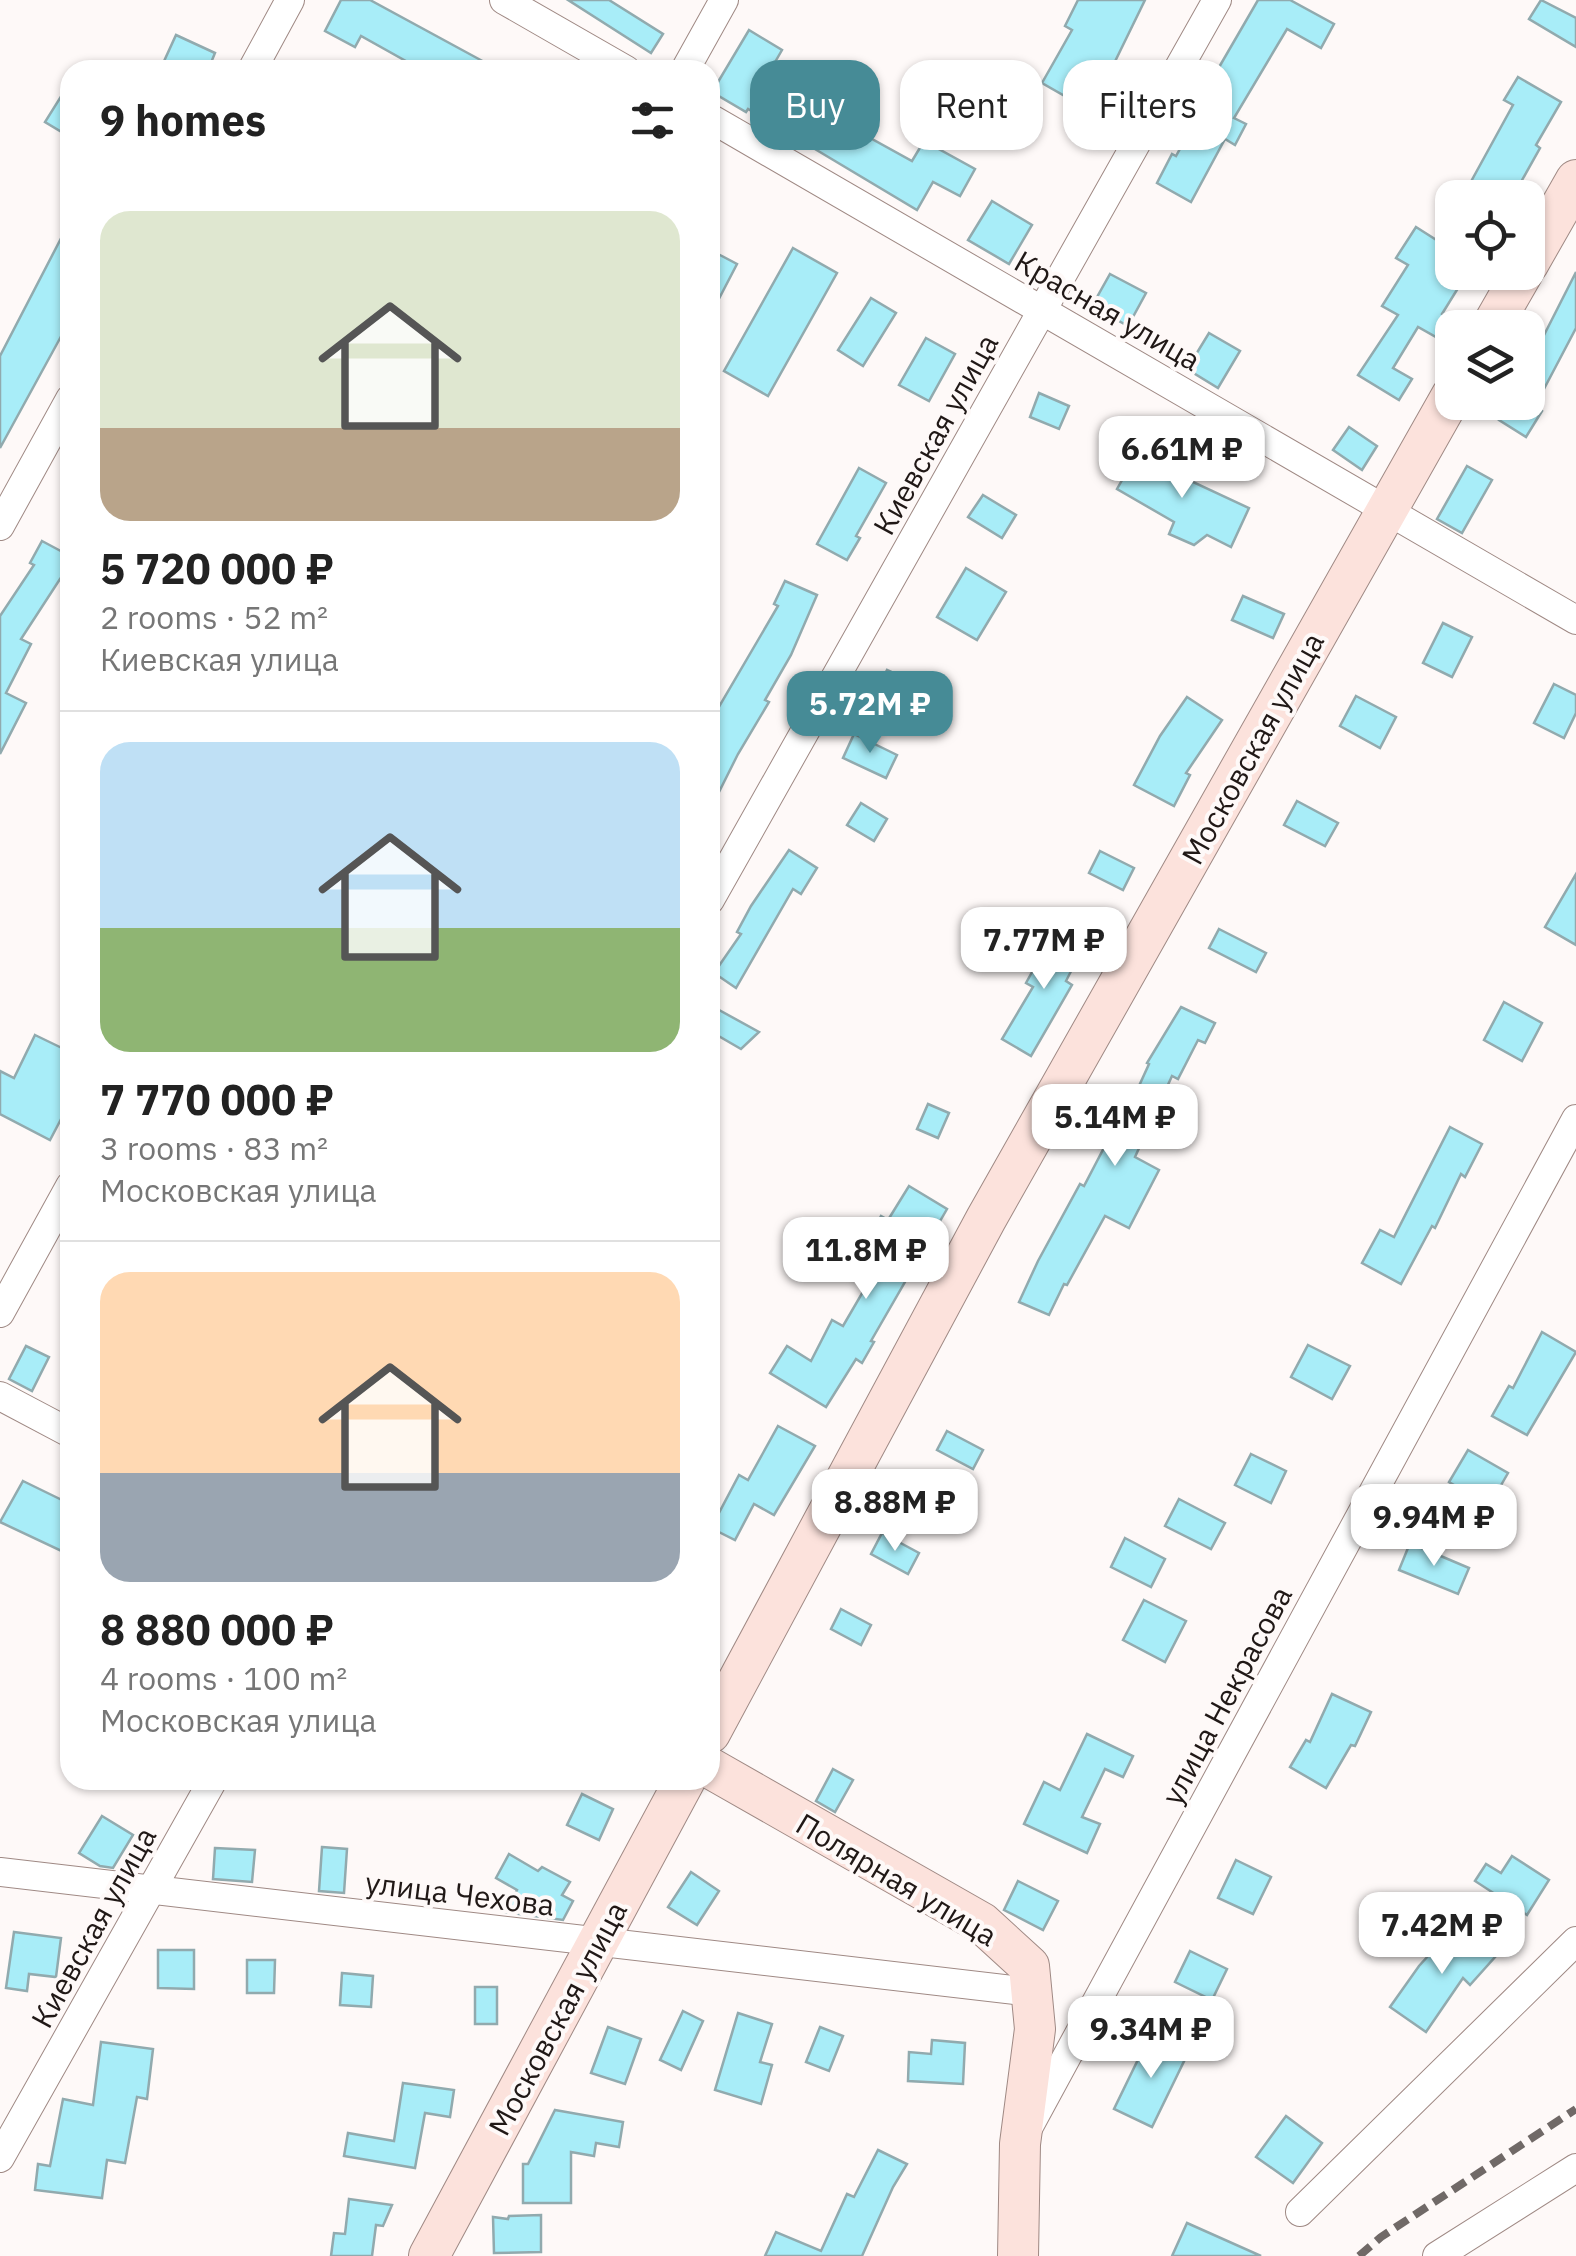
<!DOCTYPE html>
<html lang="en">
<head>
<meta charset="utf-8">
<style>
  body { margin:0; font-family:"IBM Plex Sans",sans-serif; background:#f2f2f2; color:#222; height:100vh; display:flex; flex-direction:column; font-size:38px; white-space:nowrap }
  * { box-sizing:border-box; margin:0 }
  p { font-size:32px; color:#767676 }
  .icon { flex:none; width:55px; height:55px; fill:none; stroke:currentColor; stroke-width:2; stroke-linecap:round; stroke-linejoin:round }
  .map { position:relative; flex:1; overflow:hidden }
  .sheet { position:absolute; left:60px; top:60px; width:660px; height:1730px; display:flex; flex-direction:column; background:#fff; border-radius:30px; box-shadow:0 2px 8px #0004 }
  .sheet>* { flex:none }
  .hud { position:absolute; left:750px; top:60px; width:675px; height:90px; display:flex; gap:20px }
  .fabs { position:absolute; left:1435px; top:180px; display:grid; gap:20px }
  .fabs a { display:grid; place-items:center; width:110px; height:110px; border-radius:20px; background:#fff; box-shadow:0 2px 8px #0004; font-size:50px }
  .price { position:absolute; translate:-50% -85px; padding:0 22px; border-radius:20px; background:#fff; color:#222; font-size:32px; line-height:65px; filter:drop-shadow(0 2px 5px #0008) }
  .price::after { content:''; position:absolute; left:50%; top:60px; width:30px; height:22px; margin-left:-15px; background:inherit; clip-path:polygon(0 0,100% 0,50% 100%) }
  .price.current { background:#468b96; color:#fff }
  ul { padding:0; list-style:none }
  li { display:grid; align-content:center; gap:20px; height:530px; padding:0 40px }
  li+li { border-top:2px solid #e0e0e0 }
  li span { display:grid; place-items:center; height:310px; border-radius:30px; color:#555 }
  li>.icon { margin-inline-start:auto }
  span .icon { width:180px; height:180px; fill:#fffc; stroke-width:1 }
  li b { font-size:42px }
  h2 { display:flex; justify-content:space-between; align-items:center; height:120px; padding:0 40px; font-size:42px }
  .pill { padding:0 35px; border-radius:30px; background:#fff; box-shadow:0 2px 8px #0004; font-size:35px; line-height:90px }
  .pill.current { background:#468b96; color:#fff }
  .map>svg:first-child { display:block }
  .building { fill:#a8edf8; stroke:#91aaae; stroke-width:2.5 }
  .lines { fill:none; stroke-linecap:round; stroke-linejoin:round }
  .street-casing { stroke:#9f8984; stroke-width:30 }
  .secondary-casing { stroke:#9f8984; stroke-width:42 }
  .street { stroke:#fff; stroke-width:28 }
  .secondary { stroke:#fce2dc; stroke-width:40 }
  .rail { stroke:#706967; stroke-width:8; stroke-dasharray:15 8; stroke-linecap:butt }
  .labels { text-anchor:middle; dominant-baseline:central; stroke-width:8; stroke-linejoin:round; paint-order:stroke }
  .street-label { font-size:30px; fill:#201816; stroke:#fef9f8 }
</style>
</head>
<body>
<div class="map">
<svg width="1576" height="2256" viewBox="0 0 1576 2256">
  <rect width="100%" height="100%" fill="#fef9f8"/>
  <!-- building -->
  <g class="building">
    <path d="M 341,0 L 370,0 L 499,70 L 422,70 L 361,36 L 355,47 L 325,31 Z"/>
    <path d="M 568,0 L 609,0 L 663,34 L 651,53 Z"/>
    <path d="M 1078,0 L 1145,0 L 1105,82 L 1114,87 L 1098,115 L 1042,83 L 1072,30 L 1065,26 Z"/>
    <path d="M 1258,0 L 1290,0 L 1334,24 L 1321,48 L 1287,29 L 1234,118 L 1246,124 L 1235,145 L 1225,139 L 1191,202 L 1157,183 L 1172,154 L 1176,156 L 1222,72 L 1218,69 Z"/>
    <path d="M 1541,0 L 1576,18 L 1576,47 L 1529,19 Z"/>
    <path d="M 749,30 L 782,50 L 767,76 L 825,113 L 912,161 L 924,141 L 975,169 L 960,196 L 933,182 L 917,210 L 748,109 L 746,112 L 712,92 Z"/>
    <path d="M 176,35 L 215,53 L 208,70 L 160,70 Z"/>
    <path d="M 1518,77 L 1561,102 L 1536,145 L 1540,148 L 1512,198 L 1462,198 L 1513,105 L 1504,100 Z"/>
    <path d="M 70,82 L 70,137 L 45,122 Z"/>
    <path d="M 992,201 L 1032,225 L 1009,264 L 968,240 Z"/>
    <path d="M 70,221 L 70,320 L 0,448 L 0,356 Z"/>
    <path d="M 1416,227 L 1452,250 L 1452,272 L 1468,272 L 1442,314 L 1448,318 L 1436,337 L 1418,327 L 1393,368 L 1412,379 L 1399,400 L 1358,375 L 1398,315 L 1382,306 L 1408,265 L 1396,258 Z"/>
    <path d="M 793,248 L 837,273 L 768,396 L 724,371 Z"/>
    <path d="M 718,254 L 737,264 L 710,316 L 710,268 Z"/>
    <path d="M 1576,272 L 1576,328 L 1535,406 L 1542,411 L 1526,437 L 1499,420 L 1509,402 L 1528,402 L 1528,360 L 1537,341 L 1540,343 Z"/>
    <path d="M 1110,274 L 1146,293 L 1128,326 L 1092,306 Z"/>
    <path d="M 871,298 L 896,313 L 863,366 L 838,350 Z"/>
    <path d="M 1209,333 L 1240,351 L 1218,388 L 1187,369 Z"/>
    <path d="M 926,338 L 955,354 L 929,401 L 899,385 Z"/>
    <path d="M 1039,393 L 1069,406 L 1059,429 L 1030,417 Z"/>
    <path d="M 1349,427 L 1377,446 L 1362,470 L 1333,450 Z"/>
    <path d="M 1141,447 L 1169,463 L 1165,469 L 1249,508 L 1231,547 L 1207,535 L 1194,545 L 1169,534 L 1174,522 L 1117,489 Z"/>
    <path d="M 1467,466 L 1492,480 L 1462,533 L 1437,519 Z"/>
    <path d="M 859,468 L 886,483 L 856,536 L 860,538 L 847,560 L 817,544 Z"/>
    <path d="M 983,495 L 1016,515 L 1002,538 L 968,517 Z"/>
    <path d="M 42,541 L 70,556 L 70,585 L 60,579 L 21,639 L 31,644 L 6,693 L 26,703 L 0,754 L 0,616 L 34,565 L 30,563 Z"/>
    <path d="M 966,568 L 1006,592 L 977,640 L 937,617 Z"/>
    <path d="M 785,581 L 817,595 L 791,655 L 765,700 L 769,702 L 738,754 L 710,810 L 710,722 L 778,606 L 774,604 Z"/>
    <path d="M 1243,596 L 1284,614 L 1273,638 L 1232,620 Z"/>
    <path d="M 1443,623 L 1472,637 L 1452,677 L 1423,663 Z"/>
    <path d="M 887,670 L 917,684 L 900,702 L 877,691 Z"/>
    <path d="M 1554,684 L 1576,695 L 1576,713 L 1564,738 L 1534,723 Z"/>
    <path d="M 1356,696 L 1396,717 L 1380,748 L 1340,726 Z"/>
    <path d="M 1187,697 L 1222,720 L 1186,773 L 1190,775 L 1174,806 L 1134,785 L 1160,736 Z"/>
    <path d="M 854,734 L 897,755 L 886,778 L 843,758 Z"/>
    <path d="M 1297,801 L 1338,823 L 1325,846 L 1284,825 Z"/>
    <path d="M 861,803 L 887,819 L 874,841 L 847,825 Z"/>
    <path d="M 789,850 L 817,868 L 801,894 L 793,889 L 736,988 L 714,973 L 741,934 L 737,932 L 751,906 Z"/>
    <path d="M 1100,851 L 1134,868 L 1123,890 L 1089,873 Z"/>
    <path d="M 1576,874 L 1576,945 L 1545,927 Z"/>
    <path d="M 1219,929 L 1266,953 L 1256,972 L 1209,948 Z"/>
    <path d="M 1049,930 L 1083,948 L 1066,981 L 1072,985 L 1031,1056 L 1002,1039 L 1033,987 L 1026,983 L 1042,954 L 1037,952 Z"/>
    <path d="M 1504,1002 L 1542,1023 L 1522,1061 L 1484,1040 Z"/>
    <path d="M 710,1005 L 759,1032 L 741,1049 L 710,1031 Z"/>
    <path d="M 1181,1007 L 1215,1023 L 1205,1043 L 1198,1040 L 1178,1079 L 1172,1076 L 1135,1157 L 1159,1170 L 1129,1228 L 1105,1216 L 1067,1285 L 1064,1284 L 1049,1315 L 1019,1302 L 1038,1261 L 1080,1184 L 1084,1186 L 1107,1142 L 1112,1145 L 1149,1064 L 1147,1063 Z"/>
    <path d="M 35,1035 L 70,1052 L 70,1102 L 50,1140 L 0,1114 L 0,1071 L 14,1078 Z"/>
    <path d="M 928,1104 L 949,1113 L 938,1138 L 917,1129 Z"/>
    <path d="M 1450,1127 L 1482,1144 L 1465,1177 L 1461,1174 L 1435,1228 L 1432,1226 L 1401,1284 L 1362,1263 L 1380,1230 L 1394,1237 Z"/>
    <path d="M 909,1186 L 947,1209 L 871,1341 L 874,1342 L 862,1363 L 856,1359 L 826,1407 L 770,1373 L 787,1346 L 811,1361 L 832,1320 L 843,1326 L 889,1247 L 870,1236 L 881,1216 L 888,1220 Z"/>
    <path d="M 1542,1332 L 1576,1352 L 1527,1435 L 1492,1416 L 1509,1386 L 1513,1388 Z"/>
    <path d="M 1308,1345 L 1350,1366 L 1332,1399 L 1291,1377 Z"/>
    <path d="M 26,1346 L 49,1357 L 32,1391 L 9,1379 Z"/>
    <path d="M 778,1426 L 815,1446 L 774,1515 L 754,1504 L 735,1540 L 711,1528 L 739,1475 L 748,1480 Z"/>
    <path d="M 947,1431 L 983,1450 L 973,1469 L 937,1450 Z"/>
    <path d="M 1468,1450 L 1508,1473 L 1489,1506 L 1449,1482 Z"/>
    <path d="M 1251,1454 L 1286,1471 L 1271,1503 L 1235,1485 Z"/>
    <path d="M 23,1481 L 70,1504 L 70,1555 L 0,1522 Z"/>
    <path d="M 1179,1499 L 1225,1523 L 1211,1549 L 1165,1526 Z"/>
    <path d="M 882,1533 L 919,1553 L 908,1574 L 871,1554 Z"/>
    <path d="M 1125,1538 L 1165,1559 L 1151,1587 L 1111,1567 Z"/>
    <path d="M 1410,1543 L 1469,1568 L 1458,1594 L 1399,1570 Z"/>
    <path d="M 1144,1600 L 1186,1621 L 1165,1662 L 1123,1640 Z"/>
    <path d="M 841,1609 L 871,1625 L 861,1645 L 831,1629 Z"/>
    <path d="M 1332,1694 L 1371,1712 L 1355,1746 L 1351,1745 L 1326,1788 L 1290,1767 L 1306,1740 L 1310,1742 Z"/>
    <path d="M 1087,1734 L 1133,1756 L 1123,1777 L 1105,1769 L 1082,1817 L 1100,1824 L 1087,1853 L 1024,1824 L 1044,1782 L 1060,1790 Z"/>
    <path d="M 833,1769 L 853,1780 L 835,1812 L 816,1801 Z"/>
    <path d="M 582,1794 L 613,1809 L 599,1840 L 567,1825 Z"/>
    <path d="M 102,1816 L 133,1835 L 113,1868 L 100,1866 L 79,1853 Z"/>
    <path d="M 322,1847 L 347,1849 L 344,1893 L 319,1891 Z"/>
    <path d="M 215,1848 L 255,1850 L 252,1882 L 213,1879 Z"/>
    <path d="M 509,1854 L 538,1871 L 542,1867 L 570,1882 L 562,1895 L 573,1901 L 563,1920 L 505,1912 L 517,1890 L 496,1878 Z"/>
    <path d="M 1512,1856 L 1549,1880 L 1527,1915 L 1475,1881 L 1486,1864 L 1501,1873 Z"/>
    <path d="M 1236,1860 L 1271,1877 L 1253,1914 L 1218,1898 Z"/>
    <path d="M 691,1872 L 719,1891 L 697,1925 L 668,1907 Z"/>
    <path d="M 1018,1881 L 1058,1901 L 1043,1930 L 1004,1910 Z"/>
    <path d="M 1458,1923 L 1495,1957 L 1470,1985 L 1463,1978 L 1426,2032 L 1390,2007 L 1419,1966 Z"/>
    <path d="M 14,1932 L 61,1938 L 56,1977 L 29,1974 L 27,1991 L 6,1988 Z"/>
    <path d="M 158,1950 L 194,1950 L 194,1989 L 158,1988 Z"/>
    <path d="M 1190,1951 L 1227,1969 L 1212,2000 L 1175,1982 Z"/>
    <path d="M 247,1960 L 275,1960 L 274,1993 L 247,1993 Z"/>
    <path d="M 342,1973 L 373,1976 L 371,2007 L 340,2005 Z"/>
    <rect x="475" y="1987" width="22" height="37"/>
    <path d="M 683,2011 L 703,2021 L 681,2070 L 660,2060 Z"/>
    <path d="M 738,2013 L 772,2024 L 760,2062 L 772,2065 L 761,2104 L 715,2090 Z"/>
    <path d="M 608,2027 L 641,2039 L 625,2084 L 591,2073 Z"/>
    <path d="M 820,2027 L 843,2036 L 829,2071 L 806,2062 Z"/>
    <path d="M 1150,2035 L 1188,2053 L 1152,2127 L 1114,2109 Z"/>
    <path d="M 932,2040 L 965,2043 L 963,2084 L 908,2081 L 909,2052 L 931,2054 Z"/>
    <path d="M 101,2042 L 153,2049 L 147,2099 L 137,2097 L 125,2163 L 107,2160 L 102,2198 L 35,2190 L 38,2164 L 50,2166 L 63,2099 L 93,2105 Z"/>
    <path d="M 403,2083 L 454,2090 L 450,2117 L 425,2113 L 415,2168 L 344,2156 L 348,2133 L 394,2141 Z"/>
    <path d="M 555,2110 L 623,2122 L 619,2147 L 596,2143 L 594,2156 L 571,2152 L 571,2203 L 523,2203 L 523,2164 L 528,2164 Z"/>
    <path d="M 1286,2116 L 1322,2143 L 1293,2183 L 1256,2157 Z"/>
    <path d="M 878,2150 L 907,2164 L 893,2187 L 862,2256 L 765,2256 L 776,2232 L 821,2251 L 847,2194 L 854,2197 Z"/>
    <path d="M 349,2199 L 392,2205 L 383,2226 L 376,2225 L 372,2256 L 331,2256 L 334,2233 L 345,2234 Z"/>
    <path d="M 541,2215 L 541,2252 L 494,2253 L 493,2217 L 508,2219 L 509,2216 Z"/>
    <path d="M 1187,2223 L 1261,2256 L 1172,2256 Z"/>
  </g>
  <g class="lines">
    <defs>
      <g id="street">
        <path d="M 504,0 L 626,70"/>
        <path d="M 252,70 L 290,0"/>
        <path d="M 685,70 L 724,0"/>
        <path d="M 710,118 L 1576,620"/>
        <path d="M 0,526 L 70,399"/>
        <path d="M 710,900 L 1217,0"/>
        <path d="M 0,1313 L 70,1186"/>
        <path d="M 0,1396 L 70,1433"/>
        <path d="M 0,1872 L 1031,1992"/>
        <path d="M 1028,2128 L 1576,1119"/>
        <path d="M 0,2158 L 213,1780"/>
        <path d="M 1300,2212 L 1576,1941"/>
        <path d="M 1437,2256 L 1576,2168"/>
      </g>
      <g id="secondary">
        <path d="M 1528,264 L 1576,180"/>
        <path d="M 1491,328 L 1523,272"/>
        <path d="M 710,1733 L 986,1219 L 1452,395"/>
        <path d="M 710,1768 L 982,1923 L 1029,1966 L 1035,2029 L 1020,2144 L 1018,2256"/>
        <path d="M 429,2256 L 685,1780"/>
      </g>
    </defs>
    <!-- street casing -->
    <use href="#street" class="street-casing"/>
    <!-- secondary casing -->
    <use href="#secondary" class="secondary-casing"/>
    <!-- street -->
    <use href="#street" class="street"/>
    <!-- secondary -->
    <use href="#secondary" class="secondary"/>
    <!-- rail -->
    <path class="rail" d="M 1359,2256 L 1381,2237 L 1576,2109"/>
  </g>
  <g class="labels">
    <!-- street labels -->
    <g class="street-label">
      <text transform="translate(1108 310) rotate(30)">Красная улица</text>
      <text transform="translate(935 434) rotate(-61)">Киевская улица</text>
      <text transform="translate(1252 748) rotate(-61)">Московская улица</text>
      <text transform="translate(1226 1695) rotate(-62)">улица Некрасова</text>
      <text transform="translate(897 1879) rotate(31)">Полярная улица</text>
      <text transform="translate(460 1893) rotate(7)">улица Чехова</text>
      <text transform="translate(93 1927) rotate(-61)">Киевская улица</text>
      <text transform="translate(557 2018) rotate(-62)">Московская улица</text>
    </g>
  </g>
</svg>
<div class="fabs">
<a><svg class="icon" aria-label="locate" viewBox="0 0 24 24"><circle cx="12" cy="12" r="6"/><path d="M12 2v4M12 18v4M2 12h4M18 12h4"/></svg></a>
<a><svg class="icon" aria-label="layers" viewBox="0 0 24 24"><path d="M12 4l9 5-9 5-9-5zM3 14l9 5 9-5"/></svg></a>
</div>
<b class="price" style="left:1182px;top:501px">6.61M ₽</b>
<b class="price current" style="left:870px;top:756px">5.72M ₽</b>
<b class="price" style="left:1044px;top:992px">7.77M ₽</b>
<b class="price" style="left:1115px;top:1169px">5.14M ₽</b>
<b class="price" style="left:866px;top:1302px">11.8M ₽</b>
<b class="price" style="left:895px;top:1554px">8.88M ₽</b>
<b class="price" style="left:1434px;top:1569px">9.94M ₽</b>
<b class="price" style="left:1442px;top:1977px">7.42M ₽</b>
<b class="price" style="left:1151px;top:2081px">9.34M ₽</b>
<div class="hud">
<a class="pill current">Buy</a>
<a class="pill">Rent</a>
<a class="pill">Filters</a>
</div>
<section class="sheet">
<h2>9 homes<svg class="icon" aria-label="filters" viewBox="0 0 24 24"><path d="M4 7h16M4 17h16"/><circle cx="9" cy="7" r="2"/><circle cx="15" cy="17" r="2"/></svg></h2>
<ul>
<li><span style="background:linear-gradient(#dfe7d0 70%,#b9a48a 0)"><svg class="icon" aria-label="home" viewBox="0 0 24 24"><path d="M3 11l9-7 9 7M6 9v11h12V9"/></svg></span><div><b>5 720 000 ₽</b><p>2 rooms · 52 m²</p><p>Киевская улица</p></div></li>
<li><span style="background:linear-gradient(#bfe0f5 60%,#8fb573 0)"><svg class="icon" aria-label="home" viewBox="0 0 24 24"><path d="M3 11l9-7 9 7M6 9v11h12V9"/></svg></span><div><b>7 770 000 ₽</b><p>3 rooms · 83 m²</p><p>Московская улица</p></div></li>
<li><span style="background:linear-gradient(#ffd9b3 65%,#9aa5b1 0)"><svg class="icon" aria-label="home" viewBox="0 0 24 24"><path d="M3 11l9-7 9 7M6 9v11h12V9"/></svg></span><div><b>8 880 000 ₽</b><p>4 rooms · 100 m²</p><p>Московская улица</p></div></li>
</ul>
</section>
</div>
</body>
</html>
